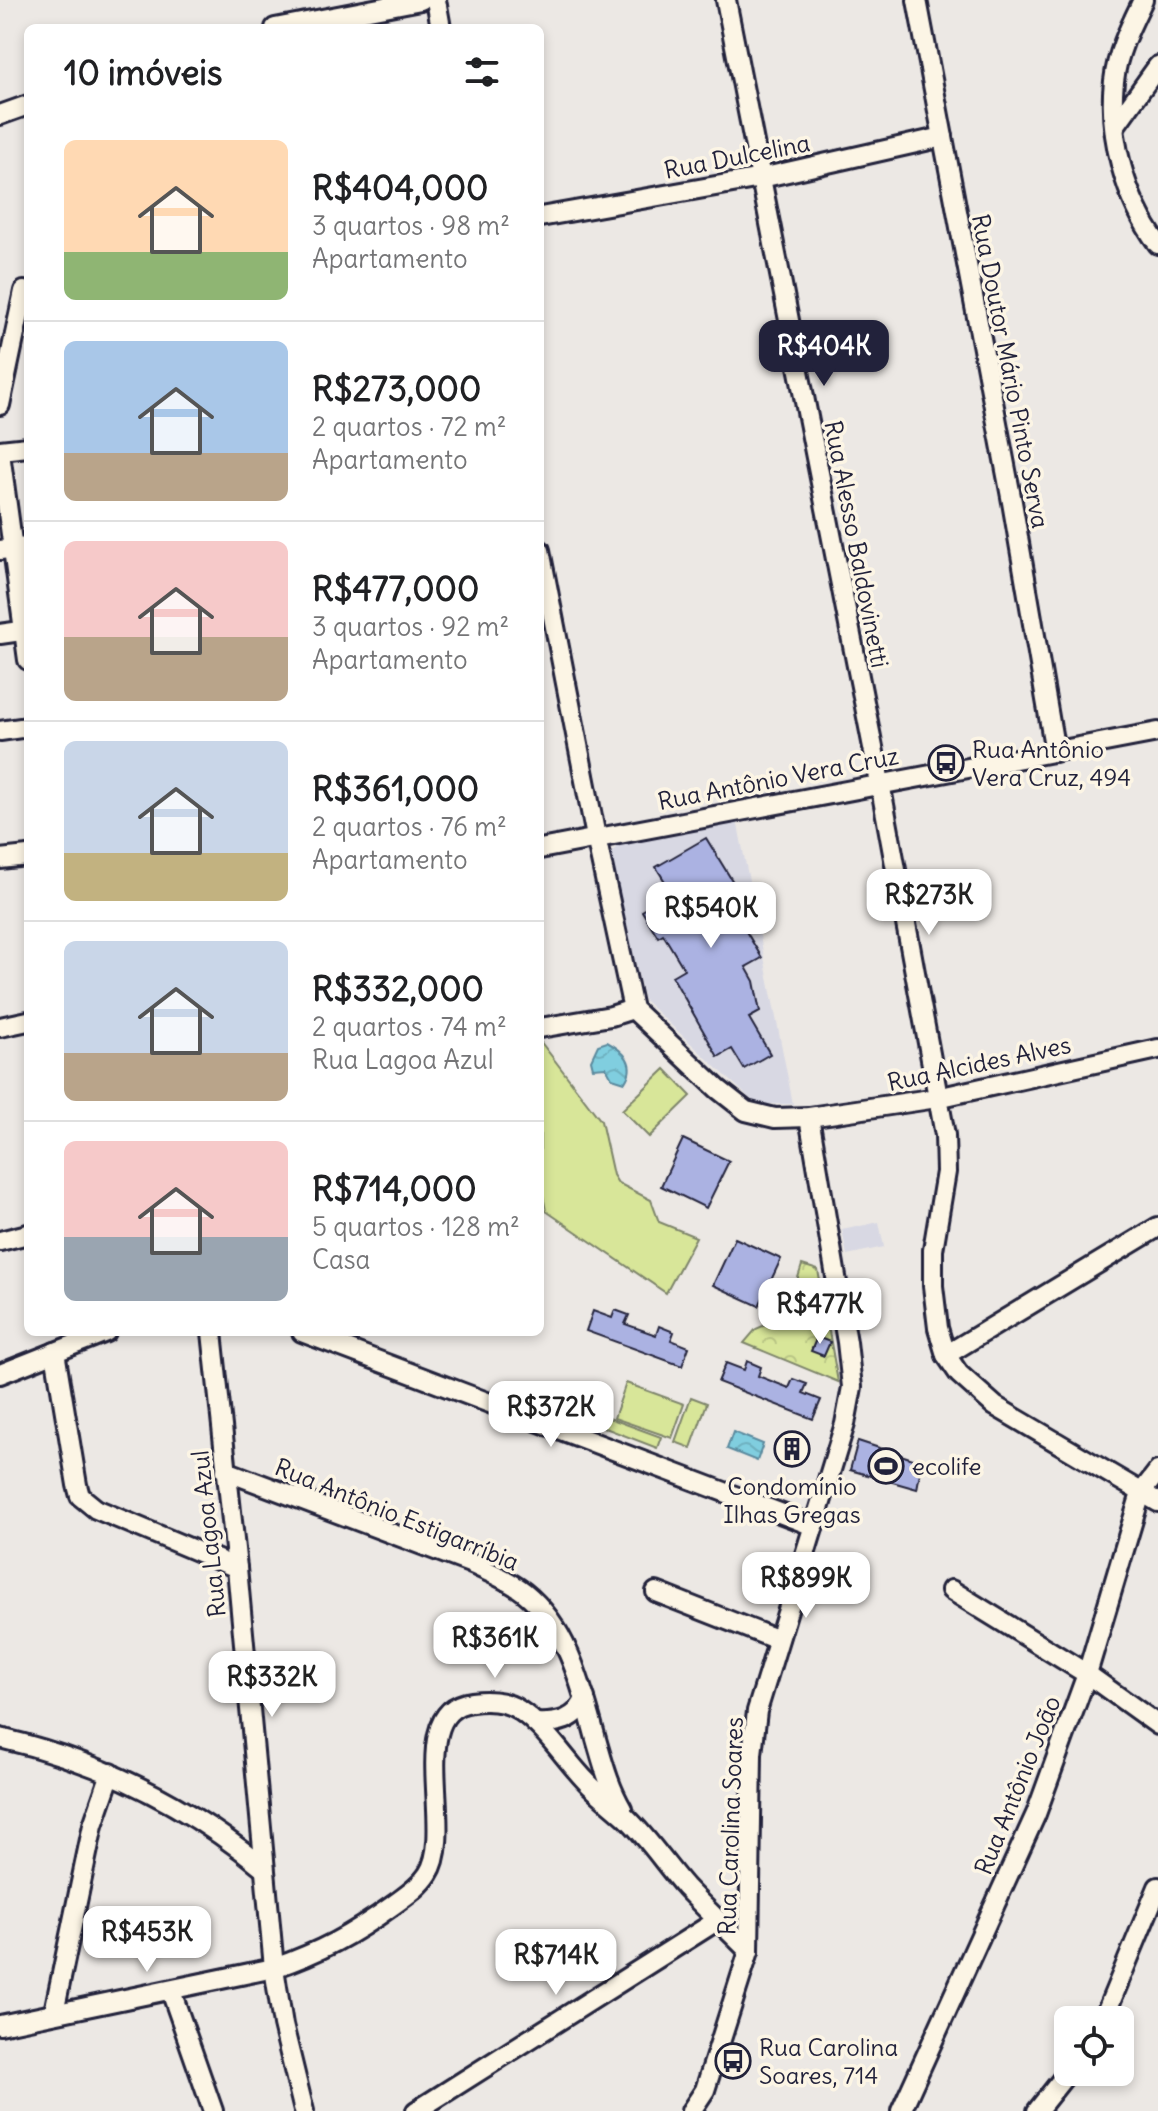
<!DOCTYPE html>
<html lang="pt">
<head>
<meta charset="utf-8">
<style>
  body { margin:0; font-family:Delius,sans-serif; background:#f2f2f2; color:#202124; height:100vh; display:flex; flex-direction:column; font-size:30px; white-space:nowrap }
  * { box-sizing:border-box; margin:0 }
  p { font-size:26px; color:#757577 }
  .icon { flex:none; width:44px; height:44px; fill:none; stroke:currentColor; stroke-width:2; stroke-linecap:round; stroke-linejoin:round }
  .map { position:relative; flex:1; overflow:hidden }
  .panel { position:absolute; left:24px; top:24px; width:520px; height:1312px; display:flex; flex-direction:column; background:#fff; border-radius:12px; box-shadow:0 4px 12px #0003 }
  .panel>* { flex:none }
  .buttons { position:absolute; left:1054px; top:2006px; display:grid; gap:16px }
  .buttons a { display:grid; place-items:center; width:80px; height:80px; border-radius:12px; background:#fff; box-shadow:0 4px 12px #0003; font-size:40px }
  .price { position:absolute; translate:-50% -68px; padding:0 18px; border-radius:16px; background:#fff; color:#222; font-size:26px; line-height:52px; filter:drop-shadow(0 2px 4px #0008) }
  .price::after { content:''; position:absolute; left:50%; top:48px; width:24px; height:18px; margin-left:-12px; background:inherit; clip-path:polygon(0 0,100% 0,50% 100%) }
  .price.active { background:#22223b; color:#fff }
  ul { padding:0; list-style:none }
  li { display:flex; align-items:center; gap:24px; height:200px; padding:0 40px }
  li+li { border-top:2px solid #e0e0e0 }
  li span { display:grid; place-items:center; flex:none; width:224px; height:160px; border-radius:12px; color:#555 }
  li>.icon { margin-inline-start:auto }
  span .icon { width:96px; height:96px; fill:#fffc; stroke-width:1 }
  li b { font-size:34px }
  h2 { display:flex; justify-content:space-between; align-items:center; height:96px; padding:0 40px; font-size:34px }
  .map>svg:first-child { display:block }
  .built { fill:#d8d8e3 }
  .green { fill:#d8e699; stroke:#7d846a; stroke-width:2 }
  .park { fill:url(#park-crowns); stroke:#7d846a; stroke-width:2 }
  .water { fill:url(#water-waves); stroke:#5a899d; stroke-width:2 }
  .building { fill:#abb2e2; stroke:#22223b; stroke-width:2 }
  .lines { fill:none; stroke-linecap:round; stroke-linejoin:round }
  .minor-casing { stroke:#22223b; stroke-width:24 }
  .minor { stroke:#fcf5e5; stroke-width:18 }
  .labels { text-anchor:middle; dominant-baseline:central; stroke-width:7; stroke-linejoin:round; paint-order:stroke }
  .street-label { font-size:24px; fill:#22223b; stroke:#fcf5e5 }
  .poi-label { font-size:24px; fill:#22223b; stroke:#fcf5e5; text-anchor:start }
</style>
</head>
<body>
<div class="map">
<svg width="1158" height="2111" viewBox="0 0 1158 2111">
  <defs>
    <pattern id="park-crowns" width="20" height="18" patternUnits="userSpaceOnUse" patternTransform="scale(2)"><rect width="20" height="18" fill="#d8e699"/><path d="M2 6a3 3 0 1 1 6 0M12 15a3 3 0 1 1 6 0" fill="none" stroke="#b9c585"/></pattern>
    <pattern id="water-waves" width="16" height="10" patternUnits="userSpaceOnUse" patternTransform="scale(2)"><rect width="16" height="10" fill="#80cedf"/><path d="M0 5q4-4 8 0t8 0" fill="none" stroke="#6eb1c0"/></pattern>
  </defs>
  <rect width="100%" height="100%" fill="#ece8e4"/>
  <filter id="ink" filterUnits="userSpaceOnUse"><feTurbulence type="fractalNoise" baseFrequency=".0125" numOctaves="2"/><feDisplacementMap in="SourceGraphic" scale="16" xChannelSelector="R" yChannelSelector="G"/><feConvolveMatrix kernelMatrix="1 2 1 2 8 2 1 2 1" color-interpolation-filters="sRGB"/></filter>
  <g filter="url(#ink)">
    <!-- built -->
    <g class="built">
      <path d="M 737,820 L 793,1104 L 756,1104 L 644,1000 L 611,854 L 617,846 Z"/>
      <path d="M 879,1222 L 884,1247 L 847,1255 L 842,1230 Z"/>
    </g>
    <!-- green -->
    <g class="green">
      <path d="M 540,1041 L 601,1121 L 613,1175 L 618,1183 L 651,1200 L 659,1222 L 696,1237 L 666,1293 L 546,1211 L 540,1180 Z"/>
      <path d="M 665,1069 L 691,1096 L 649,1137 L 622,1110 Z"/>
      <path d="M 626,1383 L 684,1404 L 672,1438 L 614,1418 Z"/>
      <path d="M 538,1392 L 661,1437 L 657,1448 L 535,1401 Z"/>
      <path d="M 691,1397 L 707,1403 L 691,1448 L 675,1442 Z"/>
    </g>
    <!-- park -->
    <path class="park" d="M 802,1265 L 818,1270 L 838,1382 L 744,1343 L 756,1329 L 786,1316 Z"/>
    <!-- water -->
    <g class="water">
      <path d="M 607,1042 C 624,1051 637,1064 625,1082 L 612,1078 L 606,1067 L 593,1068 L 591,1060 L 598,1045 Z"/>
      <path d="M 733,1432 L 763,1444 L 757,1461 L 727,1449 Z"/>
    </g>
    <!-- building -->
    <g class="building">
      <path d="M 706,838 L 744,900 L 732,908 L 762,958 L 746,967 L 754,981 L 760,1012 L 749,1018 L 770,1054 L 744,1069 L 732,1049 L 718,1057 L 672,976 L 684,969 L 663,934 L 658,937 L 642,911 L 672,893 L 656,867 Z"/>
      <path d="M 683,1139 L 729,1161 L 706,1208 L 661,1186 Z"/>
      <path d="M 735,1238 L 781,1259 L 759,1306 L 713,1285 Z"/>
      <path d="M 615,1310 L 629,1315 L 625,1324 L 656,1335 L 659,1326 L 674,1332 L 671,1340 L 689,1347 L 682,1366 L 586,1331 L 593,1311 L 612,1318 Z"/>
      <path d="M 817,1337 L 830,1342 L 824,1356 L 811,1351 Z"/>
      <path d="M 747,1361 L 761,1367 L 758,1376 L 789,1388 L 793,1379 L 807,1384 L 803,1393 L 821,1400 L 813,1419 L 718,1382 L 726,1363 L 744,1370 Z"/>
      <path d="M 858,1441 L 922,1462 L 917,1489 L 850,1470 Z"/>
    </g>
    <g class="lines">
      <defs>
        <g id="minor">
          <path d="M 436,0 L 441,28"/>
          <path d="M 726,0 L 880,783 L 945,1135 L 946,1172 L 933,1250 L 933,1286 L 938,1328 L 946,1355 L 959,1374 L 995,1406 L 1158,1502"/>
          <path d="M 917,0 L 1012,502 L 1055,752"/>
          <path d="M 1143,0 C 1131,25 1117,52 1114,81 C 1108,135 1125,200 1158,244"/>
          <path d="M 275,28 L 421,0"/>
          <path d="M 0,115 L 28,105"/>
          <path d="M 1115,126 L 1158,66"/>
          <path d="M 540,217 L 761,178 L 943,137"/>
          <path d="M 0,405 L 24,291"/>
          <path d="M 0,450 L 28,447"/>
          <path d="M 0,453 L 28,660"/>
          <path d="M 0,550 L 28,547"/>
          <path d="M 540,550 L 596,837 L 633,1009 L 718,1089 L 746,1111 L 775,1118 L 809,1117 L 937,1098 L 1158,1049"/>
          <path d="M 0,634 L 28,630"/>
          <path d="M 0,731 L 28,727"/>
          <path d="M 540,849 L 1158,732"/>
          <path d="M 0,859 L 28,856"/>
          <path d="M 0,1027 L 28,1021"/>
          <path d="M 540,1028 L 611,1016 L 633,1009"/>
          <path d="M 0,1241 L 28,1234"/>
          <path d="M 212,1332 L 237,1568 L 274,1968 L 283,2025 L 304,2111"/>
          <path d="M 302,1332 L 814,1526"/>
          <path d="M 55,1352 L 77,1485 L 80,1496 L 96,1509 L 237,1568"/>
          <path d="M 946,1355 L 1158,1227"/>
          <path d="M 0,1374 L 106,1332"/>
          <path d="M 226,1471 L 470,1563 C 488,1572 508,1579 524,1592 C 568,1627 582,1688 596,1739 C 603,1763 609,1787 622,1809"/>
          <path d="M 951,1590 L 1087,1674 L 1158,1725"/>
          <path d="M 656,1592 L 778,1640"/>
          <path d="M 535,1723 C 556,1724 577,1721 585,1698"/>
          <path d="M 0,1738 C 99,1761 186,1803 264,1868"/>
          <path d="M 171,1991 L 213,2111"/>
          <path d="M 54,2012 L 93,1825 L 111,1773"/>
          <path d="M 1103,2020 L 1158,1887"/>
          <path d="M 0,2025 L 274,1968 C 320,1952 352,1935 392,1906 C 404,1897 419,1888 428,1874 C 457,1831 404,1710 472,1702 C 488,1700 506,1701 519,1710 C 545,1727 564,1758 586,1781 C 598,1794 613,1805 626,1817 C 648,1838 665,1864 685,1887 C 706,1909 728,1930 749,1951"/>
          <path d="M 416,2111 L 718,1920"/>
          <path d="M 691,2111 L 705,2090 L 749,1951 L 752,1754 L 757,1711 L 845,1424 L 852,1387 L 847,1342 L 809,1117"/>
          <path d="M 901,2111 L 1036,1814 L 1087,1674 L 1141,1493 L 1158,1471"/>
          <path d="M 1037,2111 L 1068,2072"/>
        </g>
      </defs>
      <!-- minor casing -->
      <use href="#minor" class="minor-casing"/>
      <!-- minor -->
      <use href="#minor" class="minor"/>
    </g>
  </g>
  <!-- icons -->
  <defs>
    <symbol id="bus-ring" viewBox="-11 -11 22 22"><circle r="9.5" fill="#fcf5e5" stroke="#22223b" stroke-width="1.5"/><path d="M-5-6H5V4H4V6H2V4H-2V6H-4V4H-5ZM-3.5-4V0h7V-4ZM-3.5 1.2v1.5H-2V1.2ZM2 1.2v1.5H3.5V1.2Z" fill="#22223b"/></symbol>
    <symbol id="building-ring" viewBox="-11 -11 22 22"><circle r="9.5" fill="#fcf5e5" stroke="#22223b" stroke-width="1.5"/><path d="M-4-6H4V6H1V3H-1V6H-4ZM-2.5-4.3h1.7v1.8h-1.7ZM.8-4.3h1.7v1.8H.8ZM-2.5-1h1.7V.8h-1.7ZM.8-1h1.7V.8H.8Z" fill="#22223b"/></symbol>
    <symbol id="stadium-ring" viewBox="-11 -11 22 22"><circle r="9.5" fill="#fcf5e5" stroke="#22223b" stroke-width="1.5"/><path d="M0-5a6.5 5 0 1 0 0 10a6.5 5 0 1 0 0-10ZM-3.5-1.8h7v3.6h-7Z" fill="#22223b"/></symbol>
  </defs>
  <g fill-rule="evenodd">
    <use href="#bus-ring" x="926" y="743" width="40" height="40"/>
    <use href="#building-ring" x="772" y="1429" width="40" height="40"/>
    <use href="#stadium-ring" x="866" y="1446" width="40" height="40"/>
    <use href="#bus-ring" x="713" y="2041" width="40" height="40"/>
  </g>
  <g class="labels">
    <!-- street labels -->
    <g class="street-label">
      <text transform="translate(737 156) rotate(-11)">Rua Dulcelina</text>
      <text transform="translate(1011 371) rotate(79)">Rua Doutor Mário Pinto Serva</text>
      <text transform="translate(857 544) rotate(79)">Rua Alesso Baldovinetti</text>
      <text transform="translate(778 778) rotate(-11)">Rua Antônio Vera Cruz</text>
      <text transform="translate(979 1063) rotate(-12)">Rua Alcides Alves</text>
      <text transform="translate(397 1514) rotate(22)">Rua Antônio Estigarríbia</text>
      <text transform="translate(208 1534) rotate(-96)">Rua Lagoa Azul</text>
      <text transform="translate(1017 1785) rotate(-68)">Rua Antônio João</text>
      <text transform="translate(730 1826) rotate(-88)">Rua Carolina Soares</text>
    </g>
    <!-- poi labels -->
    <g class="poi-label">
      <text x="972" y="749">Rua Antônio<tspan x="972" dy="28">Vera Cruz, 494</tspan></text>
      <text x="912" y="1466">ecolife</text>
      <text x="792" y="1486" text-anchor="middle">Condomínio<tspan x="792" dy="28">Ilhas Gregas</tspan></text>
      <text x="759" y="2047">Rua Carolina<tspan x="759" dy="28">Soares, 714</tspan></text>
    </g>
  </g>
</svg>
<div class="buttons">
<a><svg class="icon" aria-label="locate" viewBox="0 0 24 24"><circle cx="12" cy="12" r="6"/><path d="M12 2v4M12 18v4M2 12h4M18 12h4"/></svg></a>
</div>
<b class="price active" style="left:824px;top:388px">R$404K</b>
<b class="price" style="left:929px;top:937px">R$273K</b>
<b class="price" style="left:711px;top:950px">R$540K</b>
<b class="price" style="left:820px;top:1346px">R$477K</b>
<b class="price" style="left:551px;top:1449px">R$372K</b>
<b class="price" style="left:806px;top:1620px">R$899K</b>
<b class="price" style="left:495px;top:1680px">R$361K</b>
<b class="price" style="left:272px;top:1719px">R$332K</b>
<b class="price" style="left:147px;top:1974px">R$453K</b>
<b class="price" style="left:556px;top:1997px">R$714K</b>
<section class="panel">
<h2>10 imóveis<svg class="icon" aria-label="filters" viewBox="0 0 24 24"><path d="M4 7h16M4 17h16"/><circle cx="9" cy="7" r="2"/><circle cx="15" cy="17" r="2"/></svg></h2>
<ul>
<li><span style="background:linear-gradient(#ffd9b3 70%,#8fb573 0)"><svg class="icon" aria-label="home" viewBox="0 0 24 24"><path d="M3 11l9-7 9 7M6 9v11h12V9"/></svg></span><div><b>R$404,000</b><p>3 quartos · 98 m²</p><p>Apartamento</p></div></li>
<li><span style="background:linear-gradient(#a9c7e8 70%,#b9a48a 0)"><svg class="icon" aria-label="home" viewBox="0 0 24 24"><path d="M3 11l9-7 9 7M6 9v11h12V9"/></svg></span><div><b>R$273,000</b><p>2 quartos · 72 m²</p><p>Apartamento</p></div></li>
<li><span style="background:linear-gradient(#f6c9c9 60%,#b9a48a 0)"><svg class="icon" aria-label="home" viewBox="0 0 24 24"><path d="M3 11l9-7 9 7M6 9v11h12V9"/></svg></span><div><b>R$477,000</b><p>3 quartos · 92 m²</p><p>Apartamento</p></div></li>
<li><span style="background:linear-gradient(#c9d6e8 70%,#c2b280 0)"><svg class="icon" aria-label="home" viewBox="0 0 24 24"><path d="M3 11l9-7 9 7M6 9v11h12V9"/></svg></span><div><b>R$361,000</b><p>2 quartos · 76 m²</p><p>Apartamento</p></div></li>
<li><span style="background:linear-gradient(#c9d6e8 70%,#b9a48a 0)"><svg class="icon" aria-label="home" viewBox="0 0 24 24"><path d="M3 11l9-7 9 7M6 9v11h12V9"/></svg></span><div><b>R$332,000</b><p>2 quartos · 74 m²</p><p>Rua Lagoa Azul</p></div></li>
<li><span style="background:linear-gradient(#f6c9c9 60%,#9aa5b1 0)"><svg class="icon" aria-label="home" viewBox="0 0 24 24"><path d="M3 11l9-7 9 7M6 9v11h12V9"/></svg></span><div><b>R$714,000</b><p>5 quartos · 128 m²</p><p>Casa</p></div></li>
</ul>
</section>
</div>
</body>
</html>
